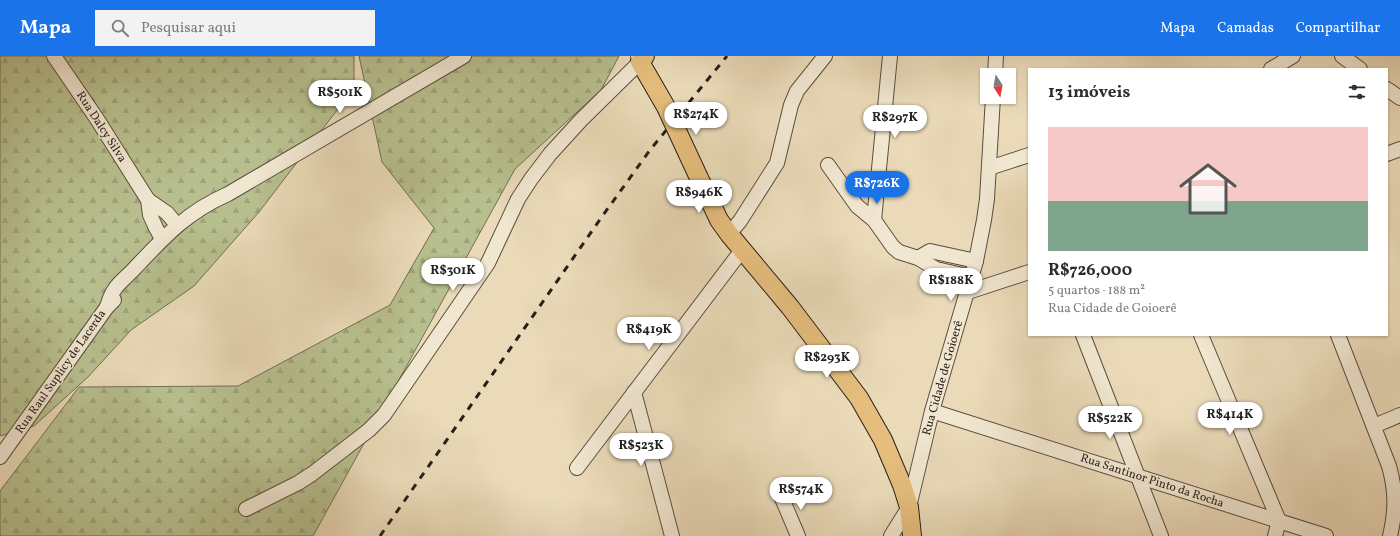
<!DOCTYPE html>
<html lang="pt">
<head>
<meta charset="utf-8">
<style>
  body { margin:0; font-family:Vollkorn,serif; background:#f2f2f3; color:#2b2b33; height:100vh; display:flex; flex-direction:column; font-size:15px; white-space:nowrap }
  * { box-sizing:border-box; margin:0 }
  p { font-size:13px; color:#7c7c81 }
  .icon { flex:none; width:22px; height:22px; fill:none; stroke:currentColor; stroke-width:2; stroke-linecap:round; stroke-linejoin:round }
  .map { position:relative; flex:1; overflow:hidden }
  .panel { position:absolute; left:1028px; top:12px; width:360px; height:268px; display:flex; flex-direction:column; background:#fff; border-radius:0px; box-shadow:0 1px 3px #0004 }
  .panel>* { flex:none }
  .needle { width:26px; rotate:169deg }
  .buttons { position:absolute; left:980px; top:12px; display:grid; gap:8px }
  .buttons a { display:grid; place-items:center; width:36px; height:36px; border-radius:0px; background:#fff; box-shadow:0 1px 3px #0004; font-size:20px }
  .price { position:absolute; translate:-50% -34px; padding:0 9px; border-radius:14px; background:#fff; color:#222; font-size:13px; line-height:26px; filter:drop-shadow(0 1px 2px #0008) }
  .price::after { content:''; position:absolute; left:50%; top:24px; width:12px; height:9px; margin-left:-6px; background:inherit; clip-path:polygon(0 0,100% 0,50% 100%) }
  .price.on { background:#1a73e8; color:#fff }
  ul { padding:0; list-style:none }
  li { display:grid; align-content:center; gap:8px; height:212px; padding:0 20px }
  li+li { border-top:1px solid #e1e1e2 }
  li span { display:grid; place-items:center; height:124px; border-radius:0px; color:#555 }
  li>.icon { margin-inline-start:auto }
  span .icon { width:72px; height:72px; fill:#fffc; stroke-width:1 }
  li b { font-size:17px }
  h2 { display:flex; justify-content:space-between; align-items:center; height:48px; padding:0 20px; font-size:17px }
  header { display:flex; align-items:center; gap:24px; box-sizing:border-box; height:56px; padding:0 20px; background:#1a73e8; color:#fff }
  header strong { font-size:19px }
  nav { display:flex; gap:22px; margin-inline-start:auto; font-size:14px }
  .search { width:280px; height:36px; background:#f2f2f3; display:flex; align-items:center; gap:10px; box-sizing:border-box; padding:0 14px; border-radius:0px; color:#7c7c81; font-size:15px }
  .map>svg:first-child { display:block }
  .forest { fill:url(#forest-firs); stroke:#716e54 }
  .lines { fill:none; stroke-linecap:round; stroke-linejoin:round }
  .minor-casing { stroke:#5a4d41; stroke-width:16 }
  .major-casing { stroke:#2a1e19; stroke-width:20 }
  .minor { stroke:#f1e7d1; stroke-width:14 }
  .major { stroke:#e5bd7c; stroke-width:18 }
  .rail { stroke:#2a1e19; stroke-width:3; stroke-dasharray:7 7; stroke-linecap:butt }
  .major-bridge-casing { stroke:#2a1e19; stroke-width:20; stroke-linecap:butt }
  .major-bridge { stroke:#e5bd7c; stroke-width:18 }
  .labels { text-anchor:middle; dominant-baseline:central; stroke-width:3; stroke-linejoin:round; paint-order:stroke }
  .street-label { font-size:12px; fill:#2a1e19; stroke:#f1e7d1 }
</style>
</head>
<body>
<header>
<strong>Mapa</strong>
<div class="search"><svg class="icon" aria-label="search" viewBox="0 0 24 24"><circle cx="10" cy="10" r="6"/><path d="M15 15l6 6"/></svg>Pesquisar aqui</div>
<nav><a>Mapa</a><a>Camadas</a><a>Compartilhar</a></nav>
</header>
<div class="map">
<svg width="1400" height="480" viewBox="0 0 1400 480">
  <defs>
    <pattern id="forest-firs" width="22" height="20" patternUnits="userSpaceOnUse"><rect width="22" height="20" fill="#b8bf8e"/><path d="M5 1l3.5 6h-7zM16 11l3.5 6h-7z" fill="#9ea47a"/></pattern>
  </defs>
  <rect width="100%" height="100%" fill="#eadab8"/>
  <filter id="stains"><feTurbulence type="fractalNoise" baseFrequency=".005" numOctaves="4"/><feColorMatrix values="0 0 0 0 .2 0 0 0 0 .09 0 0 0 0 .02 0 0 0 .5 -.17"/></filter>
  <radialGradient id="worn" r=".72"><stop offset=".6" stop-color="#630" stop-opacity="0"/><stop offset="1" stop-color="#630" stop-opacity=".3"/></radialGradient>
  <!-- forest -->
  <g class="forest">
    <path d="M 0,0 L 354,0 L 354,32 L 259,156 L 194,230 L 131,274 L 88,321 L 34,370 L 0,380 Z"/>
    <path d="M 359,0 L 619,0 L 601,34 L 515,113 L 313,480 L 0,480 L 0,435 L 79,331 L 238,330 L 390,249 L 434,172 L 382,106 Z"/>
  </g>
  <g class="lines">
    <defs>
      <g id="minor">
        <path d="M 54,0 L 97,63 L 148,144 L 150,159 L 156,172 L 162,183"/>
        <path d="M 1342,0 L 1360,13"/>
        <path d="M 1271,13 L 1293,0"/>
        <path d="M 995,19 L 996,0"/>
        <path d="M 1387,33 L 1400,42"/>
        <path d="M 1387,98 L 1400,93"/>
        <path d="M 828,109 L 857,150 L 874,164 L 893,191 L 899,196 L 918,202 L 936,213 L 972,221"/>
        <path d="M 989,112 L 1029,99"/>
        <path d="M 148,144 L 167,157 L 177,169"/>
        <path d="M 874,164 L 890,0"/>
        <path d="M 729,178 L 740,165 L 777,107 L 791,49 L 797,35 L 825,0"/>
        <path d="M 918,202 L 930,195 L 976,205"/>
        <path d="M 968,236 L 1029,216"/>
        <path d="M 107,251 C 113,229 121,227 135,212 C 165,180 187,156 228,138 L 464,0"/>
        <path d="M 1083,279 L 1161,480"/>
        <path d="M 1201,279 L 1279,465 L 1275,480"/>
        <path d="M 1338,279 L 1389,410 C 1396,435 1396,454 1390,480"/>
        <path d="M 634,336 L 672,480"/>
        <path d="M 932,355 L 1326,480"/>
        <path d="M 1374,370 L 1400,359"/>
        <path d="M 0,401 L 107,251 L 114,244"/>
        <path d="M 577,412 L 742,194"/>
        <path d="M 781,440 L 798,480"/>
        <path d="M 246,453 L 298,427 L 312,418 L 369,374 L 384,359 L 488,207 L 518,143 L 531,123 L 550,98 L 581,64 L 640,6 L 638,0"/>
        <path d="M 891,480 L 909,451 L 932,355 L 976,205 L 984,164 L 987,143 L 993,41"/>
      </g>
      <g id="major">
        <path d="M 645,0 L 640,6 L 666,51"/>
        <path d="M 699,122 L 719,164 L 729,178 L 790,251 L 859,342 L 883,384 L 902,429 L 909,451 L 912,480"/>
      </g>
    </defs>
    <!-- minor casing -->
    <use href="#minor" class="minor-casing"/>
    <!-- major casing -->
    <use href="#major" class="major-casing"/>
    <!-- minor -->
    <use href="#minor" class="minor"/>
    <!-- major -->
    <use href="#major" class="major"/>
    <!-- rail -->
    <path class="rail" d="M 380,480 L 601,162 L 650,94 L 727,0"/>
    <defs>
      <path id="major-bridge" d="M 666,51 L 699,122"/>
    </defs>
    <!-- major-bridge casing -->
    <use href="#major-bridge" class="major-bridge-casing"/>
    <!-- major-bridge -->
    <use href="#major-bridge" class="major-bridge"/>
  </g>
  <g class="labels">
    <!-- street labels -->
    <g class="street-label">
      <text transform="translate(101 71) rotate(57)">Rua Dalcy Silva</text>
      <text transform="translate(61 316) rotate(-55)">Rua Raul Suplicy de Lacerda</text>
      <text transform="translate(943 322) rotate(-74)">Rua Cidade de Goioerê</text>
      <text transform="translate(1152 425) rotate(18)">Rua Santinor Pinto da Rocha</text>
    </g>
  </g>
  <rect width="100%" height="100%" filter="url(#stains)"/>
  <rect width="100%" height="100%" fill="url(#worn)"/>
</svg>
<div class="buttons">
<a><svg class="needle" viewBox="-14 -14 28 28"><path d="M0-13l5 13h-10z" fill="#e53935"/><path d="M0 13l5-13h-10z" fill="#7c7c81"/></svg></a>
</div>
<b class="price" style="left:340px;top:58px">R$501K</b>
<b class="price" style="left:696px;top:80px">R$274K</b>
<b class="price" style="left:895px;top:83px">R$297K</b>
<b class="price on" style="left:877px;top:149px">R$726K</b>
<b class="price" style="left:699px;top:158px">R$946K</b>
<b class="price" style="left:453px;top:236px">R$301K</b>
<b class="price" style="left:951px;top:246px">R$188K</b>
<b class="price" style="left:649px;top:295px">R$419K</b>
<b class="price" style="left:827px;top:323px">R$293K</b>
<b class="price" style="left:1230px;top:380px">R$414K</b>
<b class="price" style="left:1110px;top:384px">R$522K</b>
<b class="price" style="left:641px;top:411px">R$523K</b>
<b class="price" style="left:801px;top:455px">R$574K</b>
<section class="panel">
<h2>13 imóveis<svg class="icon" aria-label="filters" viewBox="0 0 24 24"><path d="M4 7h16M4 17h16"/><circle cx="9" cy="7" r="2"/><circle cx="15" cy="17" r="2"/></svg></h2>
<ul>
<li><span style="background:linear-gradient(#f6c9c9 60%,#7fa58c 0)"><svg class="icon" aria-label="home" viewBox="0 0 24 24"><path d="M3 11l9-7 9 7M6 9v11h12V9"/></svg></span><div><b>R$726,000</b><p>5 quartos · 188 m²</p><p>Rua Cidade de Goioerê</p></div></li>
</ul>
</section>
</div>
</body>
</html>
